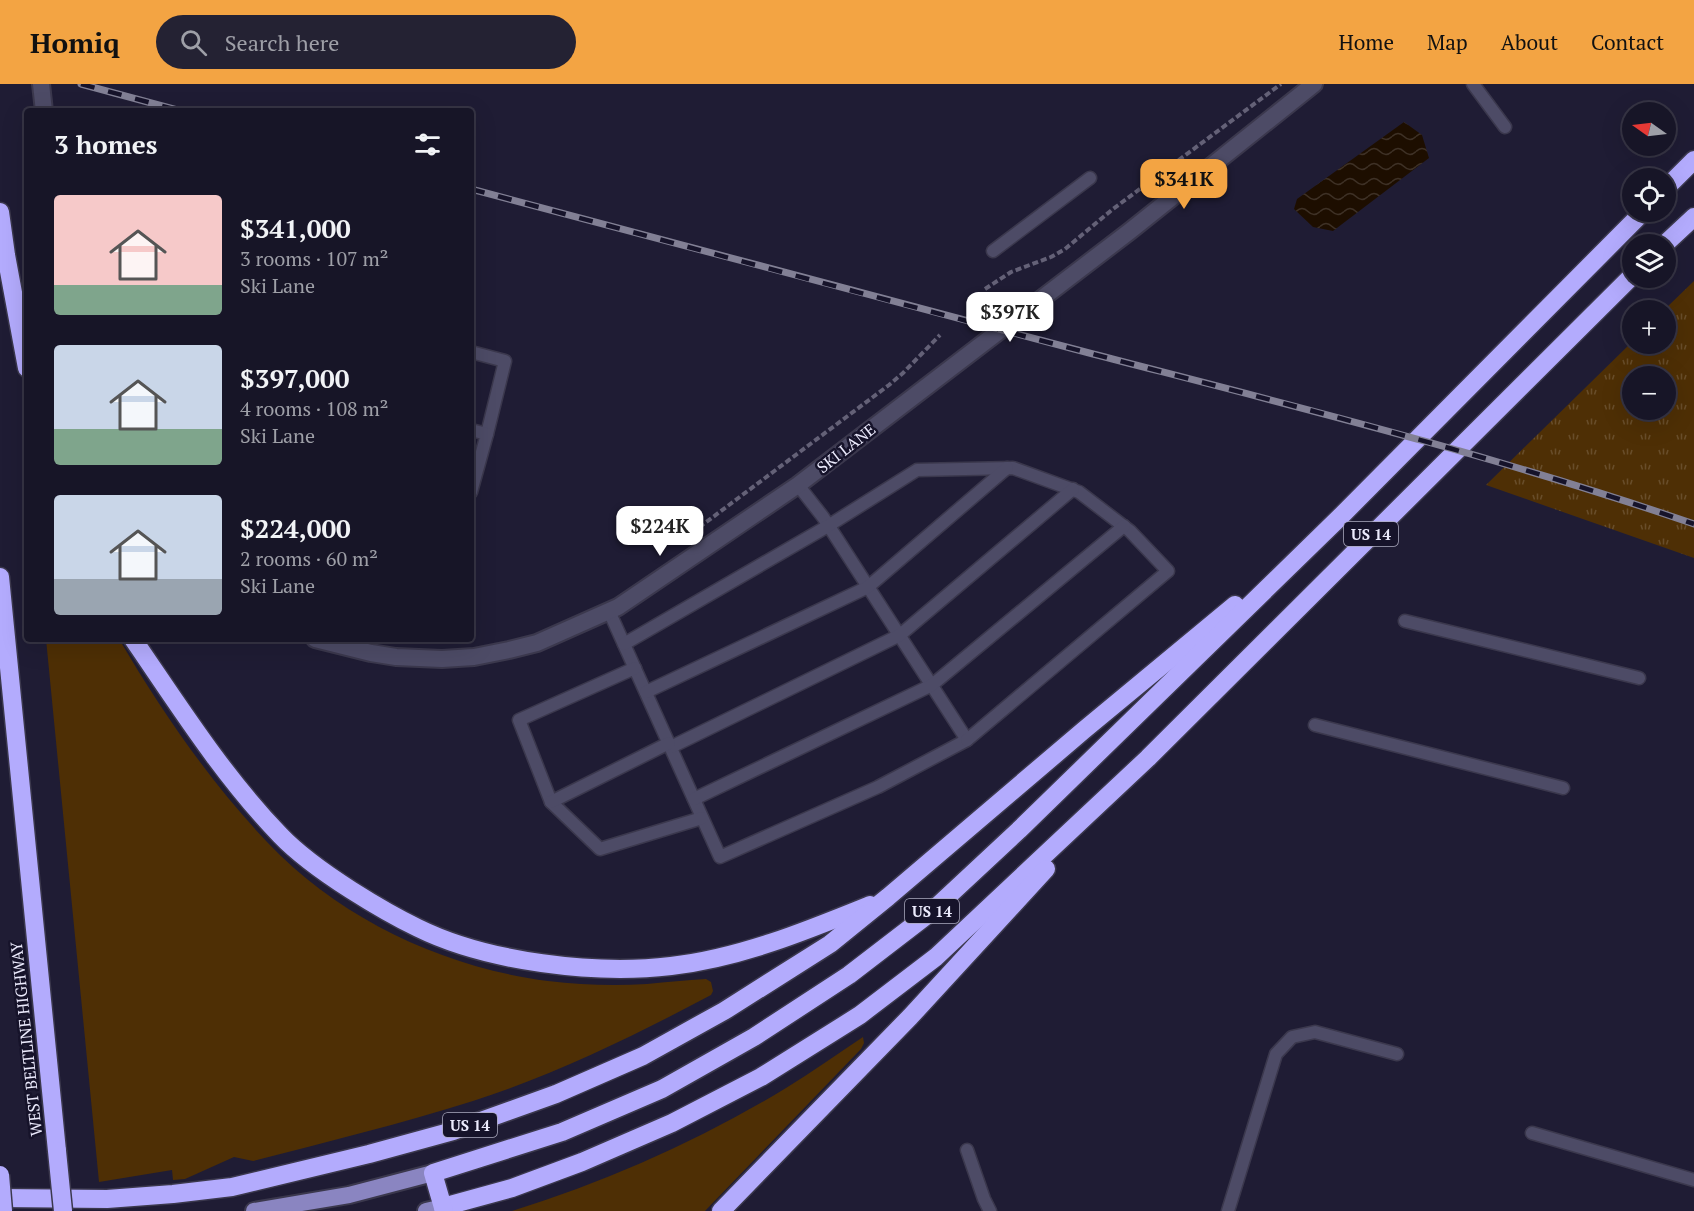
<!DOCTYPE html>
<html lang="en">
<head>
<meta charset="utf-8">
<style>
  body { margin:0; font-family:"PT Serif",serif; background:#242233; color:#f1f3f6; height:100vh; display:flex; flex-direction:column; font-size:22px; white-space:nowrap }
  * { box-sizing:border-box; margin:0 }
  p { font-size:20px; color:#9e9fa7 }
  .icon { flex:none; width:33px; height:33px; fill:none; stroke:currentColor; stroke-width:2; stroke-linecap:round; stroke-linejoin:round }
  .map { position:relative; flex:1; overflow:hidden }
  .panel { position:absolute; left:24px; top:24px; width:450px; height:534px; display:flex; flex-direction:column; background:#171527; border-radius:6px; box-shadow:0 6px 24px #0002,0 0 0 2px #363444 }
  .panel>* { flex:none }
  .needle { width:39px; rotate:284deg }
  .fabs { position:absolute; left:1622px; top:18px; display:grid; gap:12px }
  .fabs a { display:grid; place-items:center; width:54px; height:54px; border-radius:50%; background:#171527; box-shadow:0 6px 24px #0002,0 0 0 2px #363444; font-size:30px }
  .price { position:absolute; translate:-50% -51px; padding:0 14px; border-radius:12px; background:#fff; color:#222; font-size:20px; line-height:39px; filter:drop-shadow(0 2px 3px #0008) }
  .price::after { content:''; position:absolute; left:50%; top:36px; width:18px; height:14px; margin-left:-9px; background:inherit; clip-path:polygon(0 0,100% 0,50% 100%) }
  .price.selected { background:#f3a443; color:#111 }
  ul { padding:0; list-style:none }
  li { display:flex; align-items:center; gap:18px; height:150px; padding:0 30px }
  li span { display:grid; place-items:center; flex:none; width:168px; height:120px; border-radius:6px; color:#555 }
  li>.icon { margin-inline-start:auto }
  span .icon { width:72px; height:72px; fill:#fffc; stroke-width:1 }
  li b { font-size:26px }
  h2 { display:flex; justify-content:space-between; align-items:center; height:72px; padding:0 30px; font-size:26px }
  header { display:flex; align-items:center; gap:36px; box-sizing:border-box; height:84px; padding:0 30px; background:#f3a443; color:#111 }
  header strong { font-size:28px }
  nav { display:flex; gap:33px; margin-inline-start:auto; font-size:21px }
  .search { width:420px; height:54px; background:#242233; display:flex; align-items:center; gap:15px; box-sizing:border-box; padding:0 21px; border-radius:33px; color:#9e9fa7; font-size:22px }
  .map>svg:first-child { display:block }
  .grass { fill:#4e2f05 }
  .park { fill:url(#park-tufts); fill-rule:evenodd }
  .water { fill:url(#water-waves) }
  .lines { fill:none; stroke-linecap:round; stroke-linejoin:round }
  .service-casing { stroke:#3b384d; stroke-width:15 }
  .tertiary-casing { stroke:#3b384d; stroke-width:20 }
  .primary-casing { stroke:#3b384d; stroke-width:20 }
  .motorway-casing { stroke:#3b384d; stroke-width:21 }
  .path { stroke:#646177; stroke-width:4; stroke-dasharray:6 3; stroke-linecap:butt }
  .service { stroke:#4d4b66; stroke-width:12 }
  .tertiary { stroke:#4d4b66; stroke-width:16 }
  .primary { stroke:#8a85c1; stroke-width:16 }
  .motorway { stroke:#b3abfd; stroke-width:18 }
  .rail-casing { stroke:#828095; stroke-width:7 }
  .rail { stroke:#16132a; stroke-width:4.5; stroke-dasharray:14; stroke-linecap:butt }
  .motorway-bridge-casing { stroke:#3b384d; stroke-width:21; stroke-linecap:butt }
  .motorway-bridge { stroke:#b3abfd; stroke-width:18 }
  .labels { text-anchor:middle; dominant-baseline:central; stroke-width:5; stroke-linejoin:round; paint-order:stroke }
  .shield { fill:#16132a; stroke:#acaabe; stroke-width:1.5 }
  .shield-label { font-size:15px; font-weight:bold; fill:#ecebfd }
  .street-label { font-size:16px; fill:#ecebfd; stroke:#16132a }
</style>
</head>
<body>
<header>
<strong>Homiq</strong>
<div class="search"><svg class="icon" aria-label="search" viewBox="0 0 24 24"><circle cx="10" cy="10" r="6"/><path d="M15 15l6 6"/></svg>Search here</div>
<nav><a>Home</a><a>Map</a><a>About</a><a>Contact</a></nav>
</header>
<div class="map">
<svg width="1694" height="1127" viewBox="0 0 1694 1127">
  <defs>
    <pattern id="park-tufts" width="24" height="20" patternUnits="userSpaceOnUse" patternTransform="scale(1.5)"><rect width="24" height="20" fill="#4e2f05"/><path d="M3 7l-1-3M5 7V3M7 7l1-3M15 17l-1-3M17 17v-4M19 17l1-3" fill="none" stroke="#684d2a"/></pattern>
    <pattern id="water-waves" width="16" height="10" patternUnits="userSpaceOnUse" patternTransform="scale(1.5)"><rect width="16" height="10" fill="#1d0e00"/><path d="M0 5q4-4 8 0t8 0" fill="none" stroke="#3e3126"/></pattern>
  </defs>
  <rect width="100%" height="100%" fill="#1f1c34"/>
  <!-- grass -->
  <g class="grass">
    <path d="M 46,555 L 119,555 C 162,628 210,698 268,759 C 340,835 445,884 548,897 C 581,901 614,902 647,900 C 667,898 686,896 706,895 L 711,898 L 713,907 L 711,911 C 634,952 556,990 473,1017 C 401,1040 326,1058 253,1077 L 234,1073 L 185,1095 L 173,1096 L 172,1086 L 99,1098 Z"/>
    <path d="M 863,953 L 864,959 L 861,965 L 705,1127 L 512,1127 C 608,1097 700,1056 786,1004 C 812,988 837,970 863,953 Z"/>
  </g>
  <!-- park -->
  <path class="park" d="M 1694,197 L 1694,474 L 1486,401 L 1632,258 L 1632,260 L 1665,260 L 1665,226 L 1664,226 ZM 1632,292 L 1665,292 L 1665,326 L 1632,326 Z"/>
  <!-- water -->
  <path class="water" d="M 1404,38 L 1422,51 L 1429,74 L 1333,147 L 1313,143 L 1294,125 L 1297,115 Z"/>
  <g class="lines">
    <defs>
      <g id="service">
        <path d="M 1473,0 L 1505,43"/>
        <path d="M 993,167 L 1090,94"/>
        <path d="M 471,268 L 505,277 L 487,350"/>
        <path d="M 471,346 L 487,350 L 471,408"/>
        <path d="M 609,527 L 720,773 L 878,703 L 967,656 L 823,433 L 798,401"/>
        <path d="M 1405,537 L 1639,594"/>
        <path d="M 624,560 L 828,442 L 917,386 L 1013,384 L 1079,408 L 1130,447 L 1168,487 L 967,656"/>
        <path d="M 635,584 L 519,636 L 551,718 L 600,765 L 702,734"/>
        <path d="M 646,608 L 868,503 L 1007,384"/>
        <path d="M 1315,641 L 1563,704"/>
        <path d="M 671,663 L 900,551 L 1073,405"/>
        <path d="M 694,715 L 932,601 L 1124,442"/>
        <path d="M 551,718 L 669,659"/>
        <path d="M 1532,1049 L 1694,1096"/>
        <path d="M 967,1066 L 984,1115 L 990,1127"/>
        <path d="M 1228,1127 L 1276,970 L 1292,953 L 1315,948 L 1397,970"/>
      </g>
      <g id="tertiary">
        <path d="M 41,0 L 44,27"/>
        <path d="M 315,555 L 371,569 L 396,573 L 442,575 L 474,573 L 509,566 L 537,559 L 618,523 L 798,401 L 1130,147 L 1314,0"/>
      </g>
      <g id="primary">
        <path d="M 254,1127 L 349,1111 L 433,1089"/>
        <path d="M 426,1127 L 443,1123"/>
      </g>
      <g id="motorway">
        <path d="M 1665,105 L 1694,76"/>
        <path d="M 0,128 L 6,171 L 27,284"/>
        <path d="M 1665,160 L 1694,133"/>
        <path d="M 0,493 L 57,1067"/>
        <path d="M 133,555 C 179,622 223,692 280,751 C 300,772 326,790 351,806 C 373,820 395,833 418,844 C 487,878 595,891 671,882 C 740,874 806,847 870,821"/>
        <path d="M 0,1114 L 107,1115 L 173,1110 L 232,1103 L 369,1070 L 453,1047 L 556,1010 L 643,972 L 724,927 L 830,860 L 888,813 L 1084,646 L 1235,521"/>
        <path d="M 443,1123 L 512,1104 L 582,1078 L 672,1039 L 761,993 L 860,931 L 936,873 L 1148,674 L 1632,192"/>
        <path d="M 444,1127 L 433,1089 L 562,1048 L 662,1005 L 754,953 L 849,891 L 931,828 L 1019,746 L 1340,433 L 1643,128"/>
        <path d="M 721,1127 L 910,933 L 1046,785"/>
      </g>
    </defs>
    <!-- service casing -->
    <use href="#service" class="service-casing"/>
    <!-- tertiary casing -->
    <use href="#tertiary" class="tertiary-casing"/>
    <!-- primary casing -->
    <use href="#primary" class="primary-casing"/>
    <!-- motorway casing -->
    <use href="#motorway" class="motorway-casing"/>
    <!-- path -->
    <g class="path">
      <path d="M 985,205 L 1011,188 L 1051,173 L 1065,165 L 1113,125 L 1281,0"/>
      <path d="M 684,453 L 701,442 L 889,301 L 903,289 L 940,251"/>
    </g>
    <!-- service -->
    <use href="#service" class="service"/>
    <!-- tertiary -->
    <use href="#tertiary" class="tertiary"/>
    <!-- primary -->
    <use href="#primary" class="primary"/>
    <!-- motorway -->
    <use href="#motorway" class="motorway"/>
    <defs>
      <g id="rail">
        <path d="M 81,0 L 181,27"/>
        <path d="M 471,105 C 678,160 885,216 1093,270 C 1294,322 1497,372 1694,440"/>
      </g>
    </defs>
    <!-- rail casing -->
    <use href="#rail" class="rail-casing"/>
    <!-- rail -->
    <use href="#rail" class="rail"/>
    <defs>
      <g id="motorway-bridge">
        <path d="M 57,1067 L 63,1127"/>
        <path d="M 0,1091 L 3,1127"/>
      </g>
    </defs>
    <!-- motorway-bridge casing -->
    <use href="#motorway-bridge" class="motorway-bridge-casing"/>
    <!-- motorway-bridge -->
    <use href="#motorway-bridge" class="motorway-bridge"/>
  </g>
  <g class="labels">
    <!-- shield labels -->
    <g class="shield">
      <rect x="1344" y="438" width="54" height="24" rx="4.5"/>
      <rect x="905" y="815" width="54" height="24" rx="4.5"/>
      <rect x="443" y="1029" width="54" height="24" rx="4.5"/>
    </g>
    <g class="shield-label">
      <text x="1371" y="450">US 14</text>
      <text x="932" y="827">US 14</text>
      <text x="470" y="1041">US 14</text>
    </g>
    <!-- street labels -->
    <g class="street-label">
      <text transform="translate(846 364) rotate(-38)">SKI LANE</text>
      <text transform="translate(26 955) rotate(-96)">WEST BELTLINE HIGHWAY</text>
    </g>
  </g>
</svg>
<div class="fabs">
<a><svg class="needle" viewBox="-14 -14 28 28"><path d="M0-13l5 13h-10z" fill="#e53935"/><path d="M0 13l5-13h-10z" fill="#9e9fa7"/></svg></a>
<a><svg class="icon" aria-label="locate" viewBox="0 0 24 24"><circle cx="12" cy="12" r="6"/><path d="M12 2v4M12 18v4M2 12h4M18 12h4"/></svg></a>
<a><svg class="icon" aria-label="layers" viewBox="0 0 24 24"><path d="M12 4l9 5-9 5-9-5zM3 14l9 5 9-5"/></svg></a>
<a>+</a>
<a>−</a>
</div>
<b class="price selected" style="left:1184px;top:126px">$341K</b>
<b class="price" style="left:1010px;top:259px">$397K</b>
<b class="price" style="left:660px;top:473px">$224K</b>
<section class="panel">
<h2>3 homes<svg class="icon" aria-label="filters" viewBox="0 0 24 24"><path d="M4 7h16M4 17h16"/><circle cx="9" cy="7" r="2"/><circle cx="15" cy="17" r="2"/></svg></h2>
<ul>
<li><span style="background:linear-gradient(#f6c9c9 75%,#7fa58c 0)"><svg class="icon" aria-label="home" viewBox="0 0 24 24"><path d="M3 11l9-7 9 7M6 9v11h12V9"/></svg></span><div><b>$341,000</b><p>3 rooms · 107 m²</p><p>Ski Lane</p></div></li>
<li><span style="background:linear-gradient(#c9d6e8 70%,#7fa58c 0)"><svg class="icon" aria-label="home" viewBox="0 0 24 24"><path d="M3 11l9-7 9 7M6 9v11h12V9"/></svg></span><div><b>$397,000</b><p>4 rooms · 108 m²</p><p>Ski Lane</p></div></li>
<li><span style="background:linear-gradient(#c9d6e8 70%,#9aa5b1 0)"><svg class="icon" aria-label="home" viewBox="0 0 24 24"><path d="M3 11l9-7 9 7M6 9v11h12V9"/></svg></span><div><b>$224,000</b><p>2 rooms · 60 m²</p><p>Ski Lane</p></div></li>
</ul>
</section>
</div>
</body>
</html>
